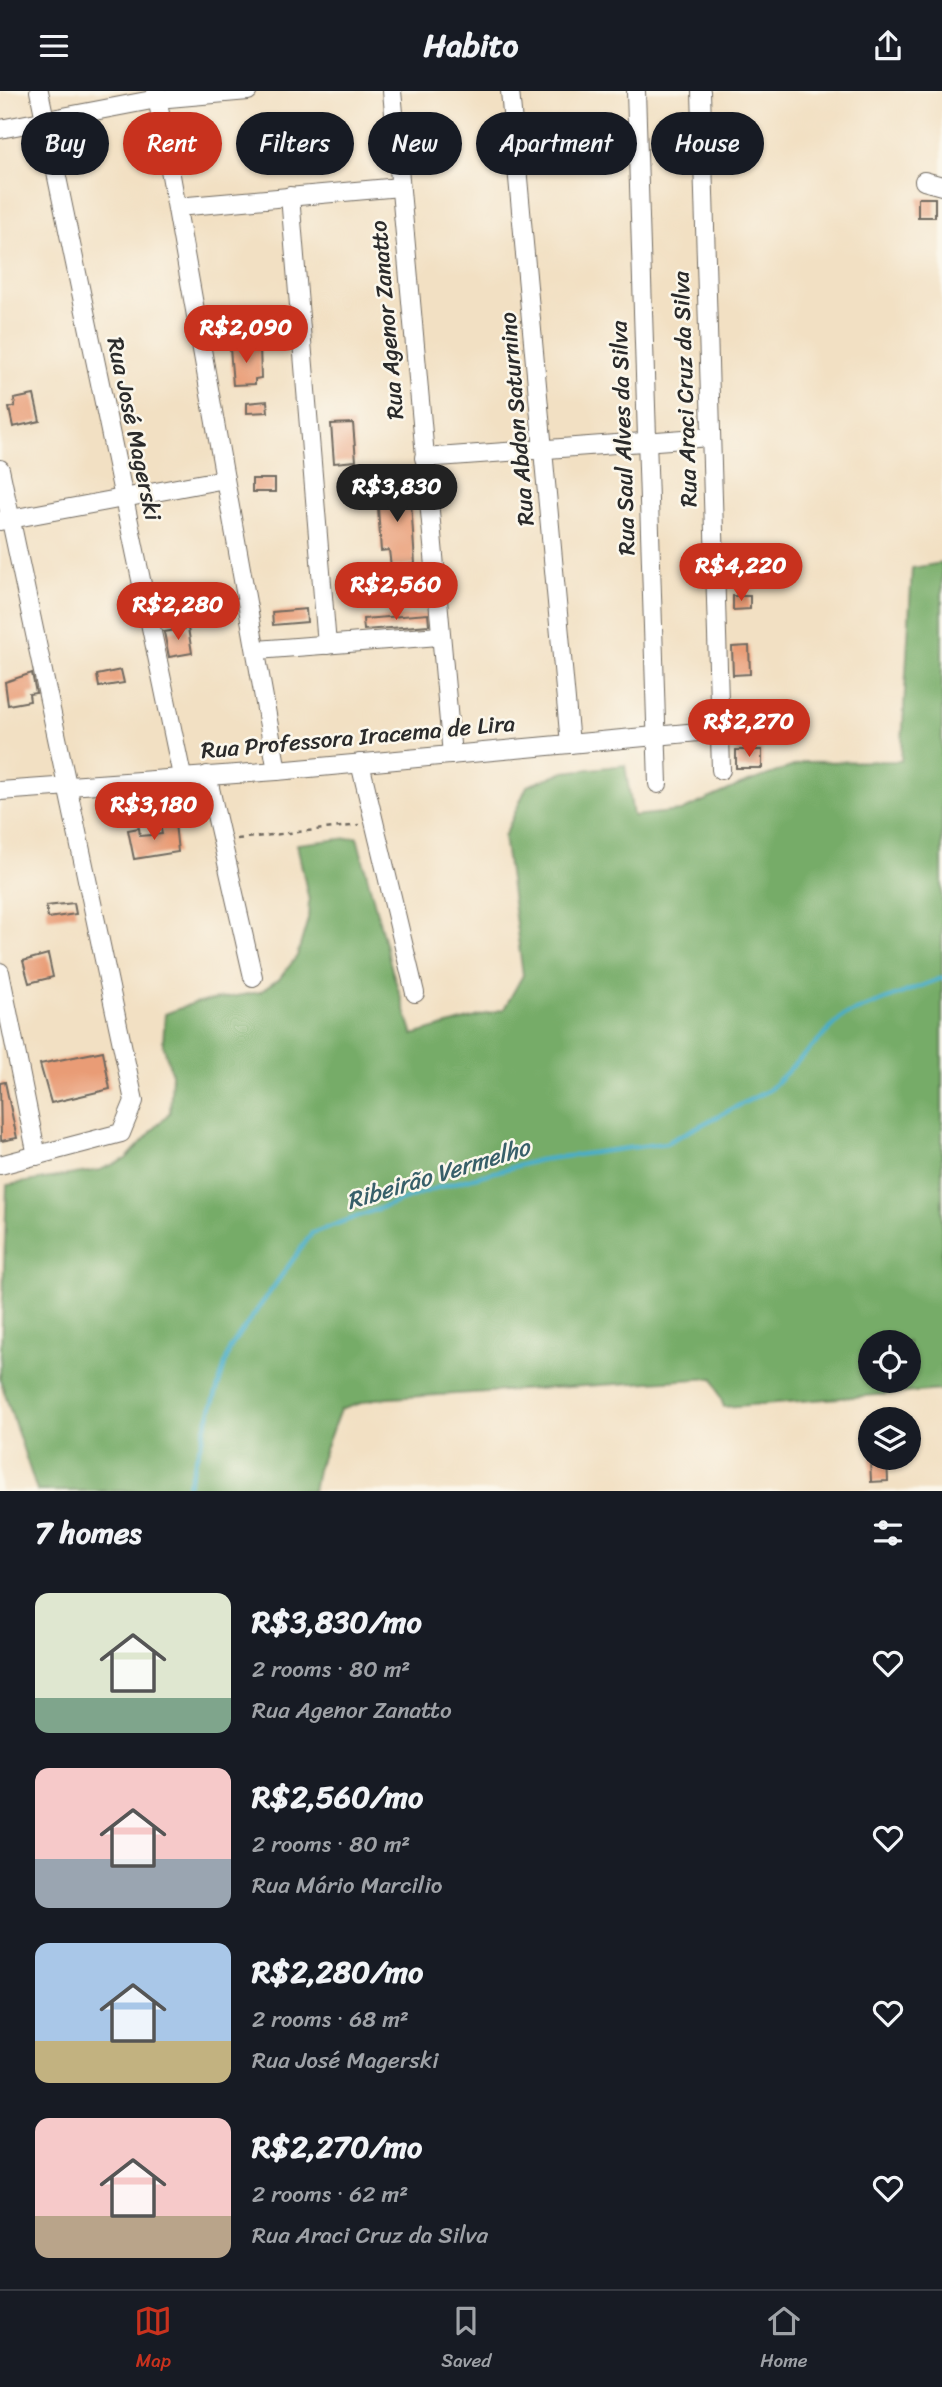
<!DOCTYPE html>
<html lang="en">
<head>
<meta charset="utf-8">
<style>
  body { margin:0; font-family:Sriracha,sans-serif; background:#20242c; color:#f1f3f6; height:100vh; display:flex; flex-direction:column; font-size:26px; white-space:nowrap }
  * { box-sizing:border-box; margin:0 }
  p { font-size:23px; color:#9ea1a6 }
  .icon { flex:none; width:38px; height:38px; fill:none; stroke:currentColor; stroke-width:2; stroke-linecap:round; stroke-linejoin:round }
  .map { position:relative; height:1400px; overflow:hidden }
  .sheet { display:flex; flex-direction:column; background:#171b24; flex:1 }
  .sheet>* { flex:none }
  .top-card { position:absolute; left:21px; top:21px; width:901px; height:63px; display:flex; gap:14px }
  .fabs { position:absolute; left:858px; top:1239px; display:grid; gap:14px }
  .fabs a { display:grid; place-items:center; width:63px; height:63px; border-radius:50%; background:#171b24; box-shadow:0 2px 5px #0004; font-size:35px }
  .price { position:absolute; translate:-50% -60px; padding:0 16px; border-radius:24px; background:#c8321e; color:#fff; font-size:23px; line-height:46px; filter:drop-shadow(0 2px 4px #0008) }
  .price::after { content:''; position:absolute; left:50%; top:42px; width:21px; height:16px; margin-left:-10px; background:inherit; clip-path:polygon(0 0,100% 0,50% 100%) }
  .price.active { background:#222; color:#fff }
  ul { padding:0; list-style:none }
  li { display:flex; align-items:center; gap:21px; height:175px; padding:0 35px }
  li span { display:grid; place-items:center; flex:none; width:196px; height:140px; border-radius:14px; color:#555 }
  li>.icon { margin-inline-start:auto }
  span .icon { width:84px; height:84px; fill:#fffc; stroke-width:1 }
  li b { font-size:30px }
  h2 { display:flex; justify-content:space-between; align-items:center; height:84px; padding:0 35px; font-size:30px }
  .pill { padding:0 24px; border-radius:32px; background:#171b24; box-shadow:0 2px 5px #0004; font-size:24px; line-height:63px }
  .pill.active { background:#c8321e; color:#fff }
  header { display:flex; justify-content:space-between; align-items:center; height:91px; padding:0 35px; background:#171b24; font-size:32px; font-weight:800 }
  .tab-bar { display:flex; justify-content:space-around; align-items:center; height:98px; border-top:2px solid #363941; background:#171b24; font-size:19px; color:#9ea1a6 }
  .tab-bar a { display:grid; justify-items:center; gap:4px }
  .tab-bar .active { color:#c8321e }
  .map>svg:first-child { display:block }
  .forest { fill:#76ac68; stroke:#506c4a; stroke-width:2; fill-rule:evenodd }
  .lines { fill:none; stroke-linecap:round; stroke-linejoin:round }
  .stream { stroke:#48adc7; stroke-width:4.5 }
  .building { fill:#e99c76 }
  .minor-casing { stroke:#716a60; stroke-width:20 }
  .path { stroke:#716a60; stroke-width:2.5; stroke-dasharray:5 5; stroke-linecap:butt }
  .minor { stroke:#fff; stroke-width:18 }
  .labels { text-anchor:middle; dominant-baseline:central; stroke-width:5; stroke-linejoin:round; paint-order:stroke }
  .street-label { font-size:23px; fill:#2b2b2b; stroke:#fbf7ec }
  .water-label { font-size:24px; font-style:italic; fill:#375f69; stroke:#fbf7ec }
</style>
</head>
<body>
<header><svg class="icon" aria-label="menu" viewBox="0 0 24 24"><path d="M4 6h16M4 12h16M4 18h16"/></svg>Habito<svg class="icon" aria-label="share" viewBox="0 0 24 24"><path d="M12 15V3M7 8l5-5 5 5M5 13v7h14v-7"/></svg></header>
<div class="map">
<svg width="942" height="1400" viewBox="0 0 942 1400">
  <rect width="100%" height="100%" fill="#fbf7ec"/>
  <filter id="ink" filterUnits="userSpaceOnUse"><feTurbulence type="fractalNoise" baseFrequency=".0143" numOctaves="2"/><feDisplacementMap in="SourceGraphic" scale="14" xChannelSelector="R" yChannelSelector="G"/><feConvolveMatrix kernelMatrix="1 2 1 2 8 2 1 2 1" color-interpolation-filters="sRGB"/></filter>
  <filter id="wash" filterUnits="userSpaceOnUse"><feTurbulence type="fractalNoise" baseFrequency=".00686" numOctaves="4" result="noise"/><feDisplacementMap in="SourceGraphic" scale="28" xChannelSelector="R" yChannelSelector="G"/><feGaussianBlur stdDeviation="1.57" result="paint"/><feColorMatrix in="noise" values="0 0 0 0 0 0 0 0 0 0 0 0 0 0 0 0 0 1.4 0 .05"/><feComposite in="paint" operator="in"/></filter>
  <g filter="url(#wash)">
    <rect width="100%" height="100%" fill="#f2e0c3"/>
    <!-- forest -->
    <path class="forest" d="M 942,472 L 942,1299 L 724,1316 L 713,1287 L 374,1308 L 340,1319 L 317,1379 L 313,1400 L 37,1400 L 0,1288 L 7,1094 L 100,1079 L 126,1068 L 170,1021 L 172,983 L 163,953 L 165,923 L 194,912 L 260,901 L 280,887 L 297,865 L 308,828 L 309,810 L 297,753 L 357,746 L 392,879 L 413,944 L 504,918 L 523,884 L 504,746 L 527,695 L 564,681 L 625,674 L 633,725 L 681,720 L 740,694 L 805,671 L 901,670 L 912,477 ZM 870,1251 L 908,1251 L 908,1290 L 870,1290 Z"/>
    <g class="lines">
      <!-- stream -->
      <path class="stream" d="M 186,1400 L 230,1257 L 312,1142 L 436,1097 L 539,1069 L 666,1052 L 769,999 L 843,925 L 942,887"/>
    </g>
    <g id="blocks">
      <!-- building -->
      <g class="building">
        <rect x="918" y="107" width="17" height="19"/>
        <path d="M 260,255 L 261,287 L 255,288 L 255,293 L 233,294 L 230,257 Z"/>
        <path d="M 34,304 L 40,330 L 13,336 L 9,317 L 15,315 L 14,308 Z"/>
        <path d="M 267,310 L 268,321 L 247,322 L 247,312 Z"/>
        <path d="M 353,332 L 356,370 L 334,372 L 331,333 Z"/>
        <rect x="252" y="388" width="23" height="13"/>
        <path d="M 410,394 L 415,473 L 391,476 L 389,459 L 381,460 L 377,402 L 382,402 L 381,395 Z"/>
        <path d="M 733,505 L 750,505 L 750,518 L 733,519 Z"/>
        <path d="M 306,518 L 307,531 L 273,534 L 272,521 Z"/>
        <path d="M 428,523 L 429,534 L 364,539 L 363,528 Z"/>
        <path d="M 188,537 L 192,562 L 169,566 L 164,541 Z"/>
        <path d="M 749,555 L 750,583 L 733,584 L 732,556 Z"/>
        <path d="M 121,579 L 124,592 L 99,596 L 97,584 Z"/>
        <path d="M 32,582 L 36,602 L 29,603 L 30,610 L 8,614 L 5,591 Z"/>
        <rect x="736" y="659" width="26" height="18"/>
        <path d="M 175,732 L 178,761 L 134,768 L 128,739 L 139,737 L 140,745 L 162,743 L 160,733 Z"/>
        <path d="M 74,812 L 76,823 L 48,827 L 46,815 Z"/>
        <path d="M 48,863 L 53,886 L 29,892 L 23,870 Z"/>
        <path d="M 103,960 L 110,998 L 51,1012 L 40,973 Z"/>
        <path d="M 5,991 L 17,1047 L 1,1050 L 0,992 Z"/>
        <path d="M 870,1367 L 887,1367 L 888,1390 L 871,1391 Z"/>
      </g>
    </g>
  </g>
  <g filter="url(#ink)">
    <use href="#blocks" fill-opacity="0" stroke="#716a60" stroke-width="2"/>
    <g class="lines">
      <defs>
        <g id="minor">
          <path d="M 39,0 L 182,685"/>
          <path d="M 156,0 L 277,680"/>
          <path d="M 392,0 L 452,664"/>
          <path d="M 510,0 L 570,653"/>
          <path d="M 636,0 L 658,693"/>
          <path d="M 701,0 L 721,679"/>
          <path d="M 0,38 L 157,8 L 248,0"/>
          <path d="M 924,90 L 942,95"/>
          <path d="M 290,105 L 327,554"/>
          <path d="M 177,116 L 400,96"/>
          <path d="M 424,367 L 711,346"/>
          <path d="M 0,378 L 134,1010 L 121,1042 L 0,1074"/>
          <path d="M 0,430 L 225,388"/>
          <path d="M 257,559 L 439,545"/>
          <path d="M 360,672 L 415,902"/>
          <path d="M 207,684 L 253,886"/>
          <path d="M 0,700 L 277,680 L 720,639"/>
          <path d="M 0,881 L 37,1065"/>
        </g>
      </defs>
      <!-- minor casing -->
      <use href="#minor" class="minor-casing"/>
      <!-- path -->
      <path class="path" d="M 237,748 L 359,734"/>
      <!-- minor -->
      <use href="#minor" class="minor"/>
    </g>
  </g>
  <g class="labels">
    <!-- street labels -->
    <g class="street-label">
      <text transform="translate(387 229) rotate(-95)">Rua Agenor Zanatto</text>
      <text transform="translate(685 298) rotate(-92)">Rua Araci Cruz da Silva</text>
      <text transform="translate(517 328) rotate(-95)">Rua Abdon Saturnino</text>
      <text transform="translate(134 338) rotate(78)">Rua José Magerski</text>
      <text transform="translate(623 347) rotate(-92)">Rua Saul Alves da Silva</text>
      <text transform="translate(358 646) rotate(-5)">Rua Professora Iracema de Lira</text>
    </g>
    <!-- water labels -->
    <g class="water-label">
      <text transform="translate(438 1083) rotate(-17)">Ribeirão Vermelho</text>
    </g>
  </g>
</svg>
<div class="fabs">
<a><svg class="icon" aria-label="locate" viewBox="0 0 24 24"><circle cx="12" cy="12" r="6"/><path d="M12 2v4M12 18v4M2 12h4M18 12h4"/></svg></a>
<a><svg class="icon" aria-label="layers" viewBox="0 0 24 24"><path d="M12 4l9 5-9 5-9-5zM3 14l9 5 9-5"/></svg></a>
</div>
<b class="price" style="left:246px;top:274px">R$2,090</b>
<b class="price active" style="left:397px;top:433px">R$3,830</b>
<b class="price" style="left:741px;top:512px">R$4,220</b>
<b class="price" style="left:396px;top:531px">R$2,560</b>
<b class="price" style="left:178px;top:551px">R$2,280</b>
<b class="price" style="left:749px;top:668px">R$2,270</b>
<b class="price" style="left:154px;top:751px">R$3,180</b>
<div class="top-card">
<a class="pill">Buy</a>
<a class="pill active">Rent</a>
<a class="pill">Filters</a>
<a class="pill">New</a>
<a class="pill">Apartment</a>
<a class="pill">House</a>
</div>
</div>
<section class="sheet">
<h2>7 homes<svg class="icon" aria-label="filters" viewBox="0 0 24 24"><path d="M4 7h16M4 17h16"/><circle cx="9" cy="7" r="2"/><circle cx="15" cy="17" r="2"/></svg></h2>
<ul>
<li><span style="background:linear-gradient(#dfe7d0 75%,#7fa58c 0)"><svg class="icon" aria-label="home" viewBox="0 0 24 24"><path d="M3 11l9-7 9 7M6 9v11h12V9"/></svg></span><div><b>R$3,830/mo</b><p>2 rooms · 80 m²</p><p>Rua Agenor Zanatto</p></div><svg class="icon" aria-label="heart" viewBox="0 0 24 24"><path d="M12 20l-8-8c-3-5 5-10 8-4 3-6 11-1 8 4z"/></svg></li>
<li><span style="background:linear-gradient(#f6c9c9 65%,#9aa5b1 0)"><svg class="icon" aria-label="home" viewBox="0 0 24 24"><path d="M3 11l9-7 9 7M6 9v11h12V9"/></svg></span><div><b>R$2,560/mo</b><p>2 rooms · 80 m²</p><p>Rua Mário Marcilio</p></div><svg class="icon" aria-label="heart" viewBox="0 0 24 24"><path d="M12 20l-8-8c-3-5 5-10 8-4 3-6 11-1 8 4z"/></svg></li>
<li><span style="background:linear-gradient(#a9c7e8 70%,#c2b280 0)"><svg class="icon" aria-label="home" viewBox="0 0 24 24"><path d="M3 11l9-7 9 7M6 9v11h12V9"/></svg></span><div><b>R$2,280/mo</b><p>2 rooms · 68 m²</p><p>Rua José Magerski</p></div><svg class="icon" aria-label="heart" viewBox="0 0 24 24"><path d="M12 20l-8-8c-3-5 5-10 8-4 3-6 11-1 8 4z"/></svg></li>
<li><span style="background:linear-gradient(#f6c9c9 70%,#b9a48a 0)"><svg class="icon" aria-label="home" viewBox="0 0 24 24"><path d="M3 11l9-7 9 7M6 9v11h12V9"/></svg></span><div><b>R$2,270/mo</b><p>2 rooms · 62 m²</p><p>Rua Araci Cruz da Silva</p></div><svg class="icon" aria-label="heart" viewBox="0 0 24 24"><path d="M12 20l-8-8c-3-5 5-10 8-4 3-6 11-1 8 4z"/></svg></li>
</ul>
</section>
<nav class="tab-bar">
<a class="active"><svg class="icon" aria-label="map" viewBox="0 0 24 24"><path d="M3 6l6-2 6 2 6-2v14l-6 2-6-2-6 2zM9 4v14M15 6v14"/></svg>Map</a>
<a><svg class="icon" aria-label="saved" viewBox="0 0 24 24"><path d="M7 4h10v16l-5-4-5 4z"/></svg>Saved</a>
<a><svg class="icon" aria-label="home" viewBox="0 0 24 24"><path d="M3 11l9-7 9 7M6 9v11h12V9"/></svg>Home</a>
</nav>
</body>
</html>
